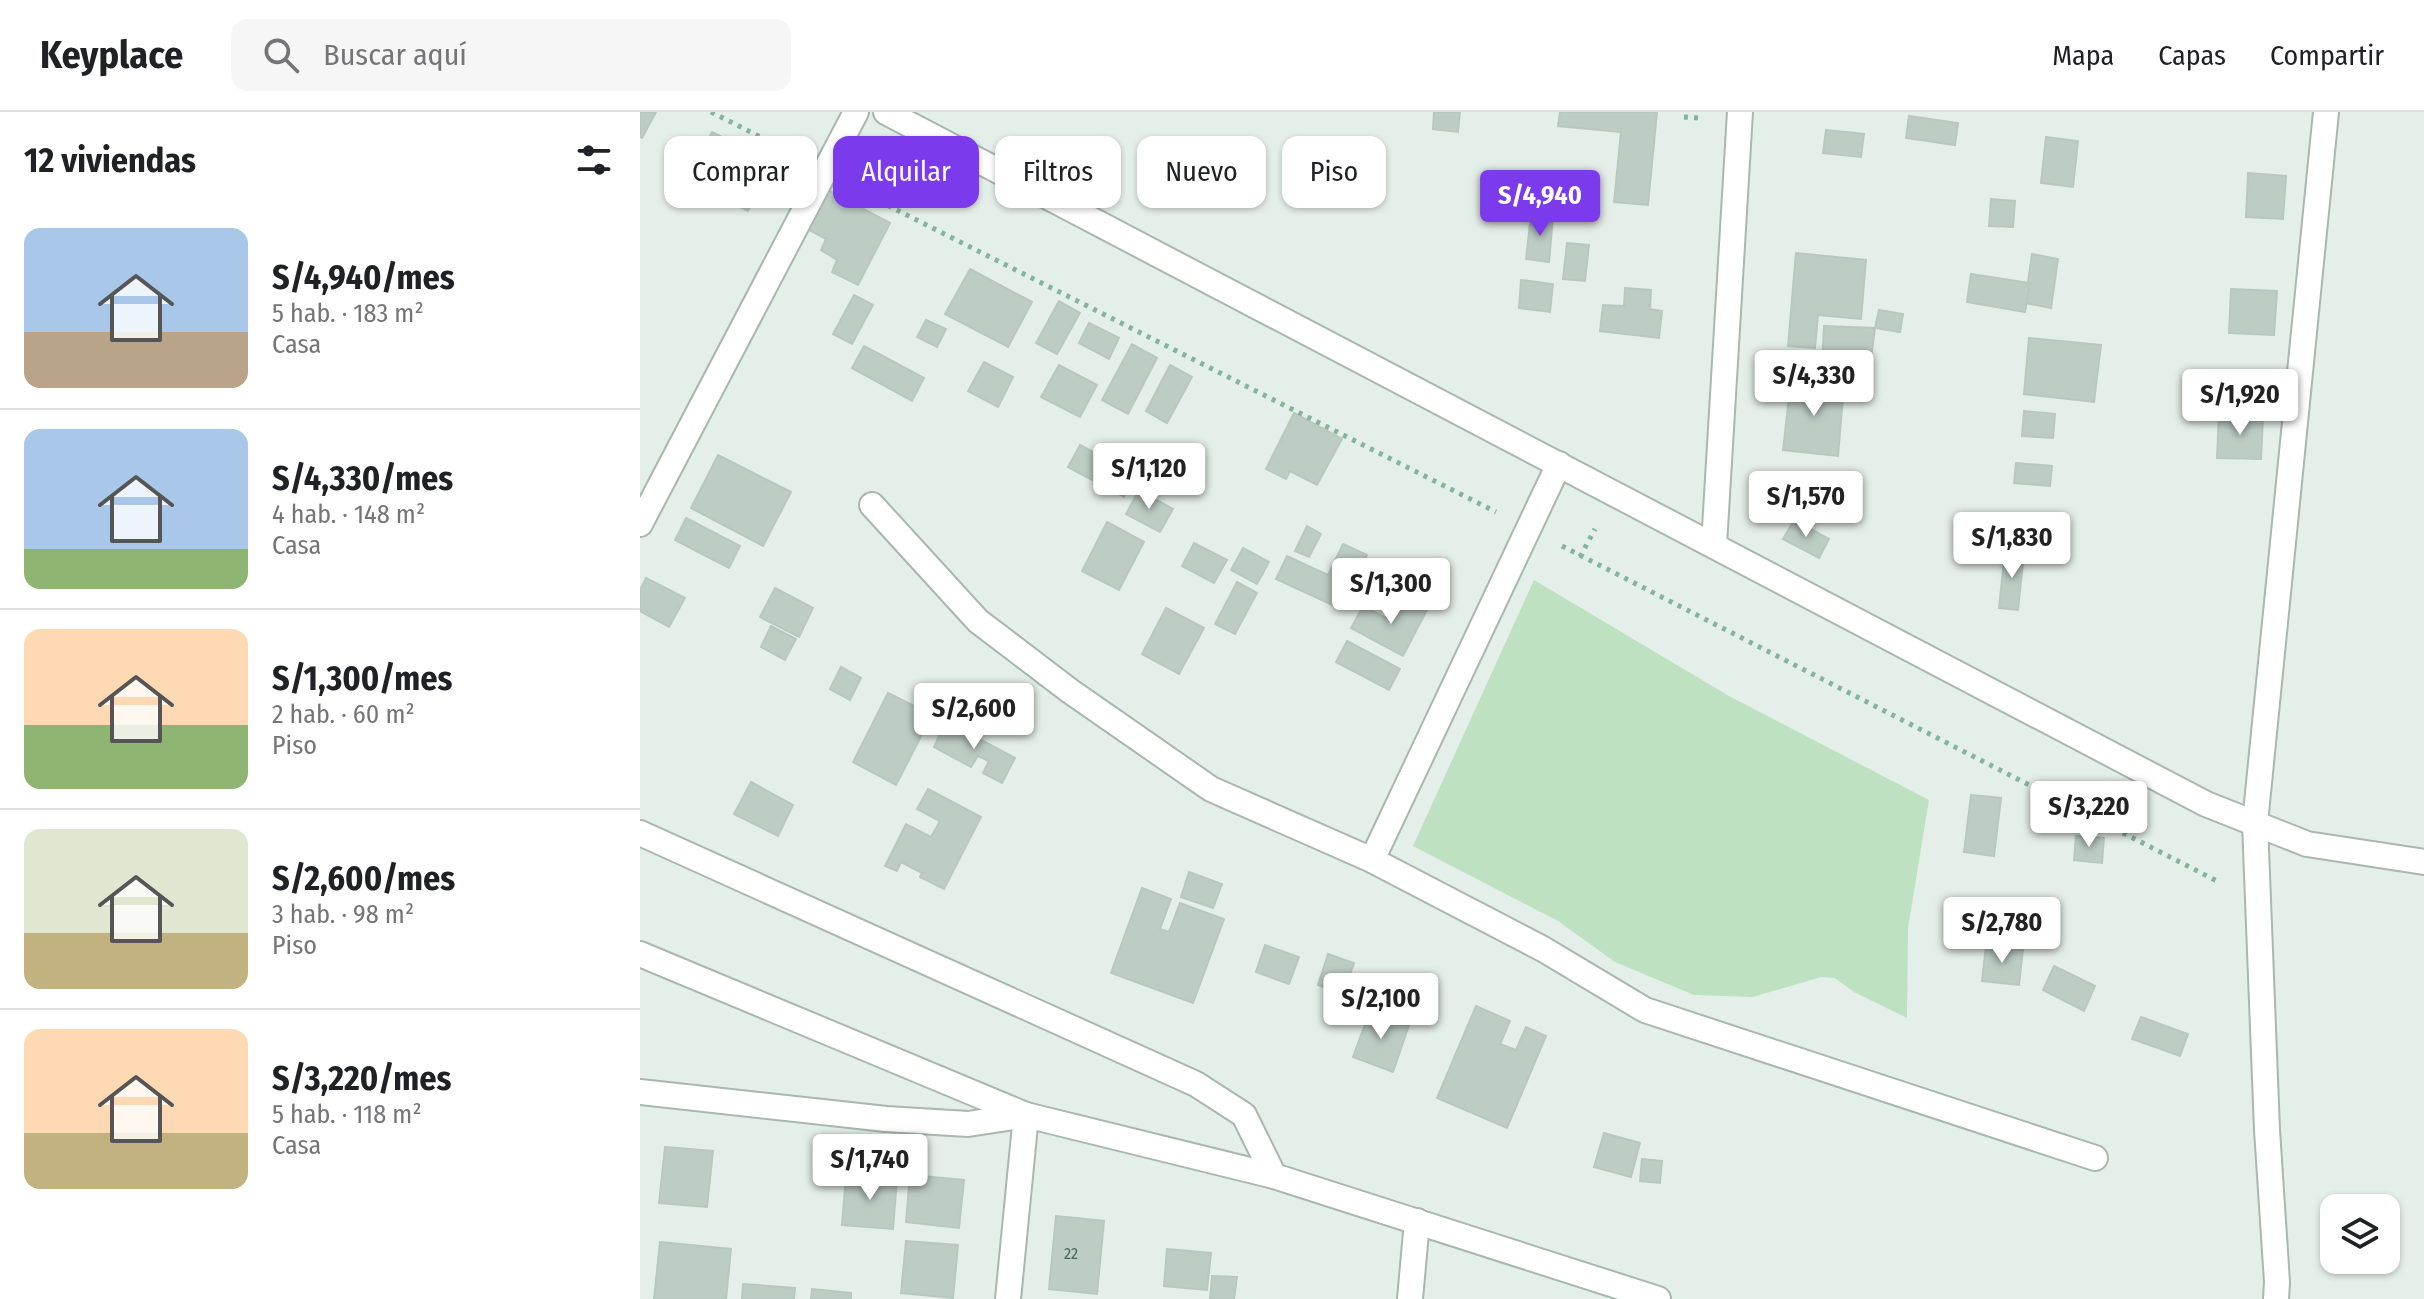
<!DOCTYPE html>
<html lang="es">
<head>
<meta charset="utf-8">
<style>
  body { margin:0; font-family:"Fira Sans Condensed",sans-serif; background:#f6f6f6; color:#202124; height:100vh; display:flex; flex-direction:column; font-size:30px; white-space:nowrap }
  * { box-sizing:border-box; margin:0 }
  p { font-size:26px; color:#757577 }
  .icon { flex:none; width:44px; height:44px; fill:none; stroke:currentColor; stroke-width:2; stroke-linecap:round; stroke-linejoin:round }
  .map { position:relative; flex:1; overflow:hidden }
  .side { display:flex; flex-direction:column; background:#fff; width:640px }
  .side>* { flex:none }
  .banner { position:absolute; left:24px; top:24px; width:760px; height:72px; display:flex; gap:16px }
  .tools { position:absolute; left:1680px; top:1082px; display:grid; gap:16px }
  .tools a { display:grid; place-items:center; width:80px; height:80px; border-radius:16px; background:#fff; box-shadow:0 2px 6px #0004; font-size:40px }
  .price { position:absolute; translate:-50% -68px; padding:0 18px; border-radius:8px; background:#fff; color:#222; font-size:26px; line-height:52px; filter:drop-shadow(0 2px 4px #0008) }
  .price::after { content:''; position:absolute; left:50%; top:48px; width:24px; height:18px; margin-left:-12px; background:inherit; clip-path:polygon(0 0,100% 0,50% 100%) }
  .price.active { background:#7c3aed; color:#fff }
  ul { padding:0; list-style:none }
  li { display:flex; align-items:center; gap:24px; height:200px; padding:0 24px }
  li+li { border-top:2px solid #e0e0e0 }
  li span { display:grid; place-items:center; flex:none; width:224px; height:160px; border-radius:16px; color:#555 }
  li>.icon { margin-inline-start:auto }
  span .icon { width:96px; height:96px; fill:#fffc; stroke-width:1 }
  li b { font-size:34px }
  h2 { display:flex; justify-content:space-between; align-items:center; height:96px; padding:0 24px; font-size:34px }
  .pill { padding:0 28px; border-radius:16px; background:#fff; box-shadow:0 2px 6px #0004; font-size:28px; line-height:72px }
  .pill.active { background:#7c3aed; color:#fff }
  header { display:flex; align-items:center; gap:48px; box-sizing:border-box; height:112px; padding:0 40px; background:#fff; border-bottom:2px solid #e0e0e0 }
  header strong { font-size:38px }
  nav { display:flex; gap:44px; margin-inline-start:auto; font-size:28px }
  .search { width:560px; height:72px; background:#f6f6f6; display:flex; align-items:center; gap:20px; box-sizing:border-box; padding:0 28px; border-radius:16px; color:#757577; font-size:30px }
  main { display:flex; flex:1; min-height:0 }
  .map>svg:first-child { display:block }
  .green { fill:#bde1c1 }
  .building { fill:#bdcdc4; stroke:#b7c9bf; stroke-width:2 }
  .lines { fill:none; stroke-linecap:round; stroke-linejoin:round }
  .minor-casing { stroke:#a7b8af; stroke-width:28 }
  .path { stroke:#83b59d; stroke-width:5; stroke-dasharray:4 6; stroke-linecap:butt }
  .minor { stroke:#fff; stroke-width:24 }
  .labels { text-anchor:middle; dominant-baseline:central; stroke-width:6; stroke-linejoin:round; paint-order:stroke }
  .number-label { font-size:16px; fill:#496659 }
</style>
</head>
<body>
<header>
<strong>Keyplace</strong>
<div class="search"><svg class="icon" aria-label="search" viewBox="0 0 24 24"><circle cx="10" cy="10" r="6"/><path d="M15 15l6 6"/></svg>Buscar aquí</div>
<nav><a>Mapa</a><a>Capas</a><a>Compartir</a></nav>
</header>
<main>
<section class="side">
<h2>12 viviendas<svg class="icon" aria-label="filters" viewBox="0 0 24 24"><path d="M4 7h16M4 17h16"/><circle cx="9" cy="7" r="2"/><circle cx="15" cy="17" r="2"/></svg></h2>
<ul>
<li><span style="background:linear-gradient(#a9c7e8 65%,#b9a48a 0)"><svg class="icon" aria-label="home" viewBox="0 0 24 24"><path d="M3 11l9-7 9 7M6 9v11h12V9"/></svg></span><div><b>S/4,940/mes</b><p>5 hab. · 183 m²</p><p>Casa</p></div></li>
<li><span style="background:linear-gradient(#a9c7e8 75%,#8fb573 0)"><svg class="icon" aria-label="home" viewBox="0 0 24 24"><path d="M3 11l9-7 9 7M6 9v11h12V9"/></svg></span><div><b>S/4,330/mes</b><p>4 hab. · 148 m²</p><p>Casa</p></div></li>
<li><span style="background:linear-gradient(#ffd9b3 60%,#8fb573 0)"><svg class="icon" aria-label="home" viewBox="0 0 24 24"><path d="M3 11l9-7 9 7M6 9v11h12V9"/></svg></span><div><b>S/1,300/mes</b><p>2 hab. · 60 m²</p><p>Piso</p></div></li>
<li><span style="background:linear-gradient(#dfe7d0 65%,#c2b280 0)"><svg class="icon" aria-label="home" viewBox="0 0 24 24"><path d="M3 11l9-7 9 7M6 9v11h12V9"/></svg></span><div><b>S/2,600/mes</b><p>3 hab. · 98 m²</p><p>Piso</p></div></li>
<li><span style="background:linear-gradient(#ffd9b3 65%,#c2b280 0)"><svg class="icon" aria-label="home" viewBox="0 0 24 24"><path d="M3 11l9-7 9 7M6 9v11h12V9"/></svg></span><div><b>S/3,220/mes</b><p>5 hab. · 118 m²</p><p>Casa</p></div></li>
</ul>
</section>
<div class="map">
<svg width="1784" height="1187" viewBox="0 0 1784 1187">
  <rect width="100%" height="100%" fill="#e5efe9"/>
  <!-- green -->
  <path class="green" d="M 894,468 L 1089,584 L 1289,688 L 1268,816 L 1267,906 L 1214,880 L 1195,866 L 1181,865 L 1113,885 L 1054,883 L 975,850 L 918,809 L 773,734 Z"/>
  <!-- building -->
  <g class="building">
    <path d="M 0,0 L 16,0 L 2,26 L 0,25 Z"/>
    <path d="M 794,0 L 820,0 L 818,20 L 793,17 Z"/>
    <path d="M 920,0 L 1017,0 L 1008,93 L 974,90 L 981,20 L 918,14 Z"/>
    <path d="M 1269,4 L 1318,11 L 1315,33 L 1266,26 Z"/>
    <path d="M 1186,18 L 1224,22 L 1221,45 L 1183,41 Z"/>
    <path d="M 72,20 L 132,50 L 108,99 L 47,69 Z"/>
    <path d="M 1406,25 L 1438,29 L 1433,75 L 1401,71 Z"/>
    <path d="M 1608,61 L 1646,64 L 1643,107 L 1606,105 Z"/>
    <path d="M 182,75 L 250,111 L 218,173 L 192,160 L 197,148 L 181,138 L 186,127 L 162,114 Z"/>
    <path d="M 1351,87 L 1375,89 L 1373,115 L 1349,114 Z"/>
    <path d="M 891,103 L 913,105 L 909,150 L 886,147 Z"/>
    <path d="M 927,131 L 949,133 L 945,169 L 923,167 Z"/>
    <path d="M 1156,141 L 1226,148 L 1221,207 L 1178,203 L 1175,236 L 1148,234 Z"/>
    <path d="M 1392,142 L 1418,147 L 1411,196 L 1385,191 Z"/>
    <path d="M 330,157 L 392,190 L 368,235 L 305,202 Z"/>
    <path d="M 1331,162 L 1390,171 L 1385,200 L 1327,190 Z"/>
    <path d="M 881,168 L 913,172 L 910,200 L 879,196 Z"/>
    <path d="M 985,176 L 1011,178 L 1010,197 L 1022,199 L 1019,226 L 960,219 L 963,193 L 984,194 Z"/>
    <path d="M 1591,177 L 1637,179 L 1634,223 L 1589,221 Z"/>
    <path d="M 214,183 L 233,193 L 212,232 L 193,222 Z"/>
    <path d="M 419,189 L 440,201 L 417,242 L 396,231 Z"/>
    <path d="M 1239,198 L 1263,202 L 1260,220 L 1235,216 Z"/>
    <path d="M 286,208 L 306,217 L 297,235 L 277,225 Z"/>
    <path d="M 449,211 L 479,226 L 469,247 L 439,231 Z"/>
    <path d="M 1184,214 L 1235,216 L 1230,255 L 1182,250 Z"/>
    <path d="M 1389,226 L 1461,233 L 1454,290 L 1384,282 Z"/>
    <path d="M 492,232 L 517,246 L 488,302 L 462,288 Z"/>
    <path d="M 224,234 L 284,266 L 272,289 L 212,256 Z"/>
    <path d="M 344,250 L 373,265 L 358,295 L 328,279 Z"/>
    <path d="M 419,253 L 457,273 L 440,305 L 401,285 Z"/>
    <path d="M 530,253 L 552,265 L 527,311 L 506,299 Z"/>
    <path d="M 1151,268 L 1204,273 L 1198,344 L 1143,338 Z"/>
    <path d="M 1384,299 L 1415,302 L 1413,326 L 1382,324 Z"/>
    <path d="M 654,301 L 702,327 L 677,373 L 650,359 L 646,367 L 626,357 Z"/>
    <path d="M 1579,302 L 1623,304 L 1621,347 L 1577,346 Z"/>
    <path d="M 440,333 L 495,363 L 484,385 L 428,355 Z"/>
    <path d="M 78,343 L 151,380 L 123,434 L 51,396 Z"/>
    <path d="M 1376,351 L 1412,354 L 1410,374 L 1374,371 Z"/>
    <path d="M 499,378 L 533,397 L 520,420 L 486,402 Z"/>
    <path d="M 46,406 L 100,434 L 89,456 L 35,428 Z"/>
    <path d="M 1154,408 L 1189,427 L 1179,446 L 1143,427 Z"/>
    <path d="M 467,410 L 504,430 L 479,478 L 442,459 Z"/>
    <path d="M 667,414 L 681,422 L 669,445 L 655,439 Z"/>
    <path d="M 554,431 L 587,448 L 574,471 L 542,454 Z"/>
    <path d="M 703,432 L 727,443 L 701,497 L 636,467 L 647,444 L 688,463 Z"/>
    <path d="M 603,436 L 629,450 L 617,472 L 591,458 Z"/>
    <path d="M 1365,439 L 1384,441 L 1378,498 L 1359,496 Z"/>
    <path d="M 6,466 L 45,486 L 29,515 L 0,499 L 0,478 Z"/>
    <path d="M 597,470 L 617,481 L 595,522 L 575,512 Z"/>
    <path d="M 135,476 L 173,496 L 159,525 L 120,505 Z"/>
    <path d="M 766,486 L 787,498 L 763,544 L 711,516 L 723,494 L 754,510 Z"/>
    <path d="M 526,496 L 564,516 L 539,562 L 502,542 Z"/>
    <path d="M 131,514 L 156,527 L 145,548 L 121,535 Z"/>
    <path d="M 707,529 L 760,557 L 749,578 L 696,550 Z"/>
    <path d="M 201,555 L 221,566 L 210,588 L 190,577 Z"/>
    <path d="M 248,581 L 292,603 L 256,673 L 213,650 Z"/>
    <path d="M 306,609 L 375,646 L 362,671 L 343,661 L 349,649 L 338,644 L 331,655 L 294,635 Z"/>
    <path d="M 111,670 L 153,693 L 138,724 L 94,702 Z"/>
    <path d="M 288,677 L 341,705 L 304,777 L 280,765 L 282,761 L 261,750 L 257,759 L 245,754 L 266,712 L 291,725 L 300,709 L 277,697 Z"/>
    <path d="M 1331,683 L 1361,686 L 1354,744 L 1324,740 Z"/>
    <path d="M 1436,724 L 1464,726 L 1462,751 L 1434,748 Z"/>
    <path d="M 549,760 L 582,772 L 573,796 L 541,785 Z"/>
    <path d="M 502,776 L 531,787 L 520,817 L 529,820 L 540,791 L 584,807 L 553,891 L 471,861 Z"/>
    <path d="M 625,833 L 659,845 L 649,872 L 616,860 Z"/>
    <path d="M 1346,833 L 1383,837 L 1379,873 L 1342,869 Z"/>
    <path d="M 688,842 L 714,851 L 703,882 L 678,873 Z"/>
    <path d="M 1414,854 L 1455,874 L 1444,899 L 1403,878 Z"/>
    <path d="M 836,894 L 870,909 L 860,932 L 876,938 L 886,915 L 906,924 L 867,1016 L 797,986 Z"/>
    <path d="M 730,899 L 769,913 L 753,960 L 713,945 Z"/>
    <path d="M 1501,905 L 1548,922 L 1540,944 L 1492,927 Z"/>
    <path d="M 964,1021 L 1000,1031 L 991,1065 L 954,1055 Z"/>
    <path d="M 25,1035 L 73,1039 L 67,1095 L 19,1091 Z"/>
    <path d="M 1002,1047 L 1022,1049 L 1020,1071 L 1000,1069 Z"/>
    <path d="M 206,1063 L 257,1067 L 253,1117 L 202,1113 Z"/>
    <path d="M 270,1063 L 324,1068 L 319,1116 L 266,1110 Z"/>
    <path d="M 416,1104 L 464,1109 L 457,1182 L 409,1177 Z"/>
    <path d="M 266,1129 L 318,1133 L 313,1186 L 261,1181 Z"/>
    <path d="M 20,1130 L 91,1137 L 86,1187 L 14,1187 Z"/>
    <path d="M 527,1137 L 571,1141 L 567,1178 L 524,1174 Z"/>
    <path d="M 572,1164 L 597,1165 L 594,1187 L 570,1187 Z"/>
    <path d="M 103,1172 L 155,1176 L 154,1187 L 102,1187 Z"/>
    <path d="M 172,1177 L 211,1181 L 211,1187 L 171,1187 Z"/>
  </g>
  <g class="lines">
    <defs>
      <g id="minor">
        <path d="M 246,0 L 1566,692 L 1667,732 L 1784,750"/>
        <path d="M 232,393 L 338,509 L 430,579 L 571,677 L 732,748 L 903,837 L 1005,898 L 1455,1046"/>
        <path d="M 0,412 L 216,0"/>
        <path d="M 1074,433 L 1100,0"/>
        <path d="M 0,721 L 556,972 L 604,1003 L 634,1064"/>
        <path d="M 732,748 L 919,352"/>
        <path d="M 0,842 L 386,1003 L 634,1064 L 1018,1187"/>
        <path d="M 0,980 L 246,1007 L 328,1012 L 386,1003 L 368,1187"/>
        <path d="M 770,1187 L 777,1109"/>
        <path d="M 1636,1187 L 1637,1170 L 1627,1018 L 1615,711 L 1686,0"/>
      </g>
    </defs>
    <!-- minor casing -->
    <use href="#minor" class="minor-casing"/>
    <!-- path -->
    <g class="path">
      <path d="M 71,0 L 152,41"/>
      <path d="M 1044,5 L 1059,6"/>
      <path d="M 221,80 L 856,400"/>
      <path d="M 922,434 L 1577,769"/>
      <path d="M 940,445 L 955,417"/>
    </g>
    <!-- minor -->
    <use href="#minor" class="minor"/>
  </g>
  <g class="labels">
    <!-- number labels -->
    <g class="number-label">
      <text x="431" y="1141">22</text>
    </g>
  </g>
</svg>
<div class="tools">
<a><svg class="icon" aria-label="layers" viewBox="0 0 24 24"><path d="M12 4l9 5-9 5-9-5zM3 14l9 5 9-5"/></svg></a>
</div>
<b class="price active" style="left:900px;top:126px">S/4,940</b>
<b class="price" style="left:1174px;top:306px">S/4,330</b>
<b class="price" style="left:1600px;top:325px">S/1,920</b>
<b class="price" style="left:509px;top:399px">S/1,120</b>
<b class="price" style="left:1166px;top:427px">S/1,570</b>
<b class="price" style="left:1372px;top:468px">S/1,830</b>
<b class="price" style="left:751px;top:514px">S/1,300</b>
<b class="price" style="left:334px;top:639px">S/2,600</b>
<b class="price" style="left:1449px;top:737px">S/3,220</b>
<b class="price" style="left:1362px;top:853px">S/2,780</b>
<b class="price" style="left:741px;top:929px">S/2,100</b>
<b class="price" style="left:230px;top:1090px">S/1,740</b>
<div class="banner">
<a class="pill">Comprar</a>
<a class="pill active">Alquilar</a>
<a class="pill">Filtros</a>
<a class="pill">Nuevo</a>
<a class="pill">Piso</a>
</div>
</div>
</main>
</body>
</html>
